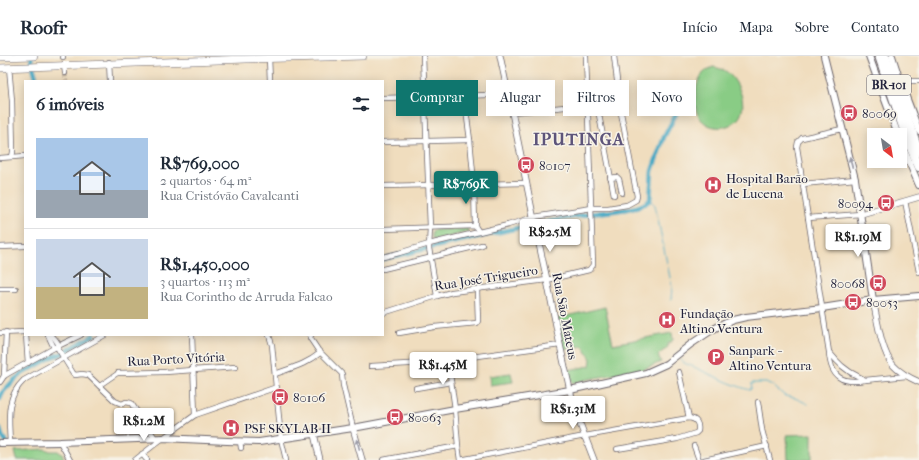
<!DOCTYPE html>
<html lang="pt">
<head>
<meta charset="utf-8">
<style>
  body { margin:0; font-family:"IM FELL French Canon",serif; background:#f6f6f7; color:#1f2937; height:100vh; display:flex; flex-direction:column; font-size:15px; white-space:nowrap }
  * { box-sizing:border-box; margin:0 }
  p { font-size:13px; color:#747a83 }
  .icon { flex:none; width:22px; height:22px; fill:none; stroke:currentColor; stroke-width:2; stroke-linecap:round; stroke-linejoin:round }
  .map { position:relative; flex:1; overflow:hidden }
  .details { position:absolute; left:24px; top:24px; width:360px; height:256px; display:flex; flex-direction:column; background:#fff; border-radius:0px; box-shadow:0 2px 10px #0003 }
  .details>* { flex:none }
  .hud { position:absolute; left:396px; top:24px; width:380px; height:36px; display:flex; gap:8px }
  .needle { width:26px; rotate:149deg }
  .controls { position:absolute; left:867px; top:72px; display:grid; gap:8px }
  .controls a { display:grid; place-items:center; width:40px; height:40px; border-radius:0px; background:#fff; box-shadow:0 2px 10px #0003; font-size:20px }
  .price { position:absolute; translate:-50% -34px; padding:0 9px; border-radius:4px; background:#fff; color:#222; font-size:13px; line-height:26px; filter:drop-shadow(0 1px 2px #0008) }
  .price::after { content:''; position:absolute; left:50%; top:24px; width:12px; height:9px; margin-left:-6px; background:inherit; clip-path:polygon(0 0,100% 0,50% 100%) }
  .price.selected { background:#0f766e; color:#fff }
  ul { padding:0; list-style:none }
  li { display:flex; align-items:center; gap:12px; height:100px; padding:0 12px }
  li+li { border-top:1px solid #e0e1e3 }
  li span { display:grid; place-items:center; flex:none; width:112px; height:80px; border-radius:0px; color:#555 }
  li>.icon { margin-inline-start:auto }
  span .icon { width:48px; height:48px; fill:#fffc; stroke-width:1 }
  li b { font-size:17px }
  h2 { display:flex; justify-content:space-between; align-items:center; height:48px; padding:0 12px; font-size:17px }
  .tag { padding:0 14px; border-radius:0px; background:#fff; box-shadow:0 2px 10px #0003; font-size:14px; line-height:36px }
  .tag.selected { background:#0f766e; color:#fff }
  header { display:flex; align-items:center; gap:24px; box-sizing:border-box; height:56px; padding:0 20px; background:#fff; border-bottom:1px solid #e0e1e3 }
  header strong { font-size:19px }
  nav { display:flex; gap:22px; margin-inline-start:auto; font-size:14px }
  .map>svg:first-child { display:block }
  .green { fill:#89cc85; stroke:#567760 }
  .lines { fill:none; stroke-linecap:round; stroke-linejoin:round }
  .stream { stroke:#44a8c4; stroke-width:1 }
  .canal { stroke:#44a8c4; stroke-width:4.5 }
  .minor-tunnel { stroke:#c7b8a4; stroke-width:4.5; stroke-dasharray:4.5 2; stroke-linecap:butt }
  .pedestrian-casing { stroke:#6a6369; stroke-width:5 }
  .minor-casing { stroke:#6a6369; stroke-width:6 }
  .tertiary-casing { stroke:#6a6369; stroke-width:7 }
  .secondary-casing { stroke:#6a6369; stroke-width:8 }
  .primary-casing { stroke:#6a6369; stroke-width:8 }
  .trunk-casing { stroke:#6a6369; stroke-width:10 }
  .pedestrian { stroke:#fff; stroke-width:3.5 }
  .minor { stroke:#fff; stroke-width:4.5 }
  .tertiary { stroke:#fff; stroke-width:5.5 }
  .secondary { stroke:#fff; stroke-width:6 }
  .primary { stroke:#fff; stroke-width:7 }
  .trunk { stroke:#fff; stroke-width:8 }
  .oneway { fill:#9c9ca7 }
  .labels { text-anchor:middle; dominant-baseline:central; stroke-width:3; stroke-linejoin:round; paint-order:stroke }
  .shield { fill:#f7f3e8; stroke:#62616f; stroke-width:1 }
  .shield-label { font-size:12px; font-weight:bold; fill:#22223b }
  .poi-label { font-size:13px; fill:#22223b; stroke:#f7f3e8; text-anchor:start }
  .street-label { font-size:13px; fill:#22223b; stroke:#f7f3e8 }
  .district-label { font-size:17px; font-weight:bold; letter-spacing:1px; fill:#5d547a; stroke:#f7f3e8 }
</style>
</head>
<body>
<header>
<strong>Roofr</strong>
<nav><a>Início</a><a>Mapa</a><a>Sobre</a><a>Contato</a></nav>
</header>
<div class="map">
<svg width="919" height="404" viewBox="0 0 919 404">
  <rect width="100%" height="100%" fill="#f7f3e8"/>
  <filter id="ink" filterUnits="userSpaceOnUse"><feTurbulence type="fractalNoise" baseFrequency=".025" numOctaves="2"/><feDisplacementMap in="SourceGraphic" scale="8" xChannelSelector="R" yChannelSelector="G"/><feConvolveMatrix kernelMatrix="1 2 1 2 8 2 1 2 1" color-interpolation-filters="sRGB"/></filter>
  <filter id="wash" filterUnits="userSpaceOnUse"><feTurbulence type="fractalNoise" baseFrequency=".012" numOctaves="4" result="noise"/><feDisplacementMap in="SourceGraphic" scale="16" xChannelSelector="R" yChannelSelector="G"/><feGaussianBlur stdDeviation="0.9" result="paint"/><feColorMatrix in="noise" values="0 0 0 0 0 0 0 0 0 0 0 0 0 0 0 0 0 1.4 0 .05"/><feComposite in="paint" operator="in"/></filter>
  <g filter="url(#wash)">
    <rect width="100%" height="100%" fill="#f0ddbe"/>
    <!-- green -->
    <g class="green">
      <path d="M 713,11 C 718,12 723,13 727,16 C 739,26 749,50 738,63 C 736,66 732,67 730,69 C 725,71 721,72 715,71 C 708,70 702,66 698,59 C 692,47 695,22 707,14 C 709,13 711,12 713,11 Z"/>
      <path d="M 468,173 L 469,175 L 468,176 L 435,184 L 432,182 L 432,176 L 435,174 Z"/>
      <path d="M 605,251 L 613,288 L 672,277 L 673,284 L 668,288 L 668,291 L 658,299 L 661,306 L 642,314 L 594,322 L 572,327 L 568,314 L 590,310 L 591,303 L 583,290 L 564,293 L 558,262 Z"/>
      <path d="M 511,317 L 513,326 L 490,329 L 489,320 Z"/>
      <path d="M 812,378 L 812,404 L 788,404 L 787,379 Z"/>
      <path d="M 45,393 L 50,395 L 58,395 L 62,398 L 65,404 L 17,404 L 15,395 Z"/>
    </g>
    <g class="lines">
      <!-- stream -->
      <g class="stream">
        <path d="M 650,144 L 655,149 L 663,188 L 672,231 L 671,244"/>
        <path d="M 680,304 C 684,308 690,309 694,311 C 714,320 729,328 750,334 L 751,333 L 752,327 L 768,327 L 772,329 L 785,340 L 795,342 L 808,348"/>
      </g>
      <!-- canal -->
      <g class="canal">
        <path d="M 31,0 L 32,7 L 37,25"/>
        <path d="M 383,203 C 451,187 519,170 589,158 C 605,155 639,155 650,144 L 652,115 L 664,81 L 675,60 L 683,42"/>
        <path d="M 0,343 L 2,337 L 13,325 L 23,317 L 52,301 L 61,298 L 94,279"/>
        <path d="M 0,373 L 2,380 L 8,389"/>
      </g>
    </g>
  </g>
  <g filter="url(#ink)">
    <g class="lines">
      <!-- minor-tunnel -->
      <path class="minor-tunnel" d="M 65,17 L 66,25"/>
      <defs>
        <path id="pedestrian" d="M 99,330 L 118,317"/>
        <g id="minor">
          <path d="M 63,0 L 63,1"/>
          <path d="M 423,0 L 430,171 L 429,192 L 437,240"/>
          <path d="M 269,2 L 270,25"/>
          <path d="M 109,6 L 110,25"/>
          <path d="M 64,8 L 65,17"/>
          <path d="M 9,11 L 12,45 L 13,96 L 12,101"/>
          <path d="M 900,25 L 919,25"/>
          <path d="M 464,39 L 470,84 L 474,128 L 475,170"/>
          <path d="M 383,42 L 490,39"/>
          <path d="M 512,56 L 597,48 L 614,139"/>
          <path d="M 842,73 L 802,82 L 798,86 L 797,91 L 829,296 L 836,304 L 842,310 L 850,316 L 865,324 L 907,320"/>
          <path d="M 383,86 L 470,84"/>
          <path d="M 0,102 L 25,100"/>
          <path d="M 610,122 L 617,121 L 619,123 L 622,137"/>
          <path d="M 803,128 L 855,123"/>
          <path d="M 383,130 L 526,127"/>
          <path d="M 905,145 L 919,216"/>
          <path d="M 808,162 L 861,158"/>
          <path d="M 383,173 L 475,170 L 479,176"/>
          <path d="M 0,191 L 25,190"/>
          <path d="M 383,201 L 399,197 L 429,188 L 508,169 L 534,161 L 592,152 L 608,152 L 627,149 L 636,144 L 637,140 L 621,57 L 614,0"/>
          <path d="M 383,213 L 482,189"/>
          <path d="M 0,233 L 16,233"/>
          <path d="M 383,257 L 437,240 L 452,236 L 547,224 L 589,214 L 593,209 L 586,0"/>
          <path d="M 0,277 L 25,276"/>
          <path d="M 399,277 L 434,271 L 477,267 L 478,265 L 477,234"/>
          <path d="M 26,279 L 28,307"/>
          <path d="M 48,279 L 54,292"/>
          <path d="M 51,279 L 55,283 L 59,289"/>
          <path d="M 192,279 L 195,359"/>
          <path d="M 269,279 L 272,289 L 281,383 L 286,404"/>
          <path d="M 311,279 L 310,282 L 318,294 L 342,318 L 343,329 L 353,372"/>
          <path d="M 57,291 L 73,317 L 75,319 L 82,318 L 88,319 L 115,345 L 122,348 L 126,346 L 131,347 L 155,382"/>
          <path d="M 829,297 C 831,321 841,328 865,324"/>
          <path d="M 448,304 L 455,353 L 458,390 L 460,404"/>
          <path d="M 371,310 L 427,307 L 560,289"/>
          <path d="M 679,316 L 689,362"/>
          <path d="M 118,317 L 165,316 L 236,311"/>
          <path d="M 275,318 C 291,312 307,308 320,297"/>
          <path d="M 4,320 L 6,276"/>
          <path d="M 0,326 L 4,320 L 9,317 L 54,292 L 81,279"/>
          <path d="M 416,332 L 451,326"/>
          <path d="M 758,346 L 762,374 L 770,404"/>
          <path d="M 574,352 L 580,351"/>
          <path d="M 240,385 L 241,392"/>
          <path d="M 60,386 L 70,404"/>
          <path d="M 10,387 C 9,363 5,342 24,324 L 105,279"/>
          <path d="M 694,390 L 699,404"/>
          <path d="M 142,398 L 147,404"/>
          <path d="M 135,404 L 163,382 L 195,359 L 277,331"/>
          <path d="M 383,404 L 458,390"/>
          <path d="M 460,404 L 585,380 L 689,362 C 697,363 699,368 698,375 L 696,377 L 677,383 L 617,393"/>
          <path d="M 704,404 L 767,390"/>
        </g>
        <g id="tertiary">
          <path d="M 500,0 L 512,56 L 536,174 L 547,224 L 560,289 L 570,334 L 575,355 L 594,404"/>
          <path d="M 861,158 L 919,141"/>
          <path d="M 873,244 C 877,262 881,295 893,309 C 900,317 910,322 919,326"/>
          <path d="M 353,372 L 362,404"/>
          <path d="M 314,378 L 320,404"/>
        </g>
        <g id="secondary">
          <path d="M 824,0 L 855,123 L 873,244"/>
          <path d="M 869,0 L 898,79"/>
          <path d="M 892,0 L 900,25 L 919,75"/>
          <path d="M 900,85 L 919,129"/>
          <path d="M 0,387 L 60,386 L 163,382 L 227,385 L 259,386 L 353,372 L 455,353 L 570,334 L 646,317 L 666,308 L 691,288 L 712,274 L 719,270 L 733,264 L 746,261 L 822,252 L 873,244 L 919,240"/>
        </g>
        <g id="primary">
          <path d="M 0,1 L 34,0"/>
          <path d="M 0,12 L 246,3 L 363,0"/>
        </g>
        <g id="trunk">
          <path d="M 879,0 L 907,83 L 919,111"/>
          <path d="M 885,0 L 919,95"/>
        </g>
      </defs>
      <!-- pedestrian casing -->
      <use href="#pedestrian" class="pedestrian-casing"/>
      <!-- minor casing -->
      <use href="#minor" class="minor-casing"/>
      <!-- tertiary casing -->
      <use href="#tertiary" class="tertiary-casing"/>
      <!-- secondary casing -->
      <use href="#secondary" class="secondary-casing"/>
      <!-- primary casing -->
      <use href="#primary" class="primary-casing"/>
      <!-- trunk casing -->
      <use href="#trunk" class="trunk-casing"/>
      <!-- pedestrian -->
      <use href="#pedestrian" class="pedestrian"/>
      <!-- minor -->
      <use href="#minor" class="minor"/>
      <!-- tertiary -->
      <use href="#tertiary" class="tertiary"/>
      <!-- secondary -->
      <use href="#secondary" class="secondary"/>
      <!-- primary -->
      <use href="#primary" class="primary"/>
      <!-- trunk -->
      <use href="#trunk" class="trunk"/>
    </g>
    <!-- one-way arrows -->
    <defs><path id="oneway-solid" d="M-6-.8H1V-3.2L6.5 0L1 3.2V.8H-6Z"/></defs>
    <g class="oneway">
      <use href="#oneway-solid" transform="translate(851 106) rotate(-104)"/>
      <use href="#oneway-solid" transform="translate(358 388) rotate(-105)"/>
    </g>
  </g>
  <!-- icons -->
  <defs>
    <symbol id="bus-disc" viewBox="-11 -11 22 22"><circle r="9.5" fill="#d1495b" stroke="#f7f3e8"/><path d="M-5-6H5V4H4V6H2V4H-2V6H-4V4H-5ZM-3.5-4V0h7V-4ZM-3.5 1.2v1.5H-2V1.2ZM2 1.2v1.5H3.5V1.2Z" fill="#fff"/></symbol>
    <symbol id="hospital-disc" viewBox="-11 -11 22 22"><circle r="9.5" fill="#d1495b" stroke="#f7f3e8"/><path d="M-5-5h3v3.5h4V-5h3V5h-3V1.5h-4V5h-3Z" fill="#fff"/></symbol>
    <symbol id="parking-disc" viewBox="-11 -11 22 22"><circle r="9.5" fill="#d1495b" stroke="#f7f3e8"/><path d="M-3.5-5.5H1a3.5 3.5 0 0 1 0 7H-1V5.5H-3.5ZM-1-3.4V-.6H.8a1.4 1.4 0 0 0 0-2.8Z" fill="#fff"/></symbol>
  </defs>
  <g fill-rule="evenodd">
    <use href="#bus-disc" x="839" y="47" width="20" height="20"/>
    <use href="#bus-disc" x="516" y="99" width="20" height="20"/>
    <use href="#hospital-disc" x="703" y="119" width="20" height="20"/>
    <use href="#bus-disc" x="876" y="137" width="20" height="20"/>
    <use href="#bus-disc" x="868" y="217" width="20" height="20"/>
    <use href="#bus-disc" x="843" y="236" width="20" height="20"/>
    <use href="#hospital-disc" x="657" y="254" width="20" height="20"/>
    <use href="#parking-disc" x="706" y="291" width="20" height="20"/>
    <use href="#bus-disc" x="270" y="331" width="20" height="20"/>
    <use href="#bus-disc" x="385" y="351" width="20" height="20"/>
    <use href="#hospital-disc" x="221" y="362" width="20" height="20"/>
  </g>
  <g class="labels">
    <!-- shield labels -->
    <rect class="shield" x="867" y="19" width="44" height="20" rx="3"/>
    <g class="shield-label">
      <text x="889" y="29">BR-101</text>
    </g>
    <!-- poi labels -->
    <g class="poi-label">
      <text x="862" y="57">80069</text>
      <text x="539" y="109">80107</text>
      <text x="726" y="122">Hospital Barão<tspan x="726" dy="15">de Lucena</tspan></text>
      <text x="873" y="147" text-anchor="end">80094</text>
      <text x="865" y="227" text-anchor="end">80068</text>
      <text x="866" y="246">80053</text>
      <text x="680" y="257">Fundação<tspan x="680" dy="15">Altino Ventura</tspan></text>
      <text x="729" y="294">Sanpark -<tspan x="729" dy="15">Altino Ventura</tspan></text>
      <text x="293" y="341">80106</text>
      <text x="408" y="361">80063</text>
      <text x="244" y="372">PSF SKYLAB II</text>
    </g>
    <!-- street labels -->
    <g class="street-label">
      <text transform="translate(486 222) rotate(-9)">Rua José Trigueiro</text>
      <text transform="translate(565 260) rotate(79)">Rua São Mateus</text>
      <text transform="translate(176 303) rotate(-3)">Rua Porto Vitória</text>
    </g>
    <!-- district labels -->
    <g class="district-label">
      <text x="579" y="83">IPUTINGA</text>
    </g>
  </g>
</svg>
<div class="controls">
<a><svg class="needle" viewBox="-14 -14 28 28"><path d="M0-13l5 13h-10z" fill="#e53935"/><path d="M0 13l5-13h-10z" fill="#747a83"/></svg></a>
</div>
<b class="price selected" style="left:466px;top:149px">R$769K</b>
<b class="price" style="left:550px;top:197px">R$2.5M</b>
<b class="price" style="left:858px;top:202px">R$1.19M</b>
<b class="price" style="left:443px;top:330px">R$1.45M</b>
<b class="price" style="left:573px;top:374px">R$1.31M</b>
<b class="price" style="left:144px;top:386px">R$1.2M</b>
<div class="hud">
<a class="tag selected">Comprar</a>
<a class="tag">Alugar</a>
<a class="tag">Filtros</a>
<a class="tag">Novo</a>
</div>
<section class="details">
<h2>6 imóveis<svg class="icon" aria-label="filters" viewBox="0 0 24 24"><path d="M4 7h16M4 17h16"/><circle cx="9" cy="7" r="2"/><circle cx="15" cy="17" r="2"/></svg></h2>
<ul>
<li><span style="background:linear-gradient(#a9c7e8 65%,#9aa5b1 0)"><svg class="icon" aria-label="home" viewBox="0 0 24 24"><path d="M3 11l9-7 9 7M6 9v11h12V9"/></svg></span><div><b>R$769,000</b><p>2 quartos · 64 m²</p><p>Rua Cristóvão Cavalcanti</p></div></li>
<li><span style="background:linear-gradient(#c9d6e8 60%,#c2b280 0)"><svg class="icon" aria-label="home" viewBox="0 0 24 24"><path d="M3 11l9-7 9 7M6 9v11h12V9"/></svg></span><div><b>R$1,450,000</b><p>3 quartos · 113 m²</p><p>Rua Corintho de Arruda Falcao</p></div></li>
</ul>
</section>
</div>
</body>
</html>
